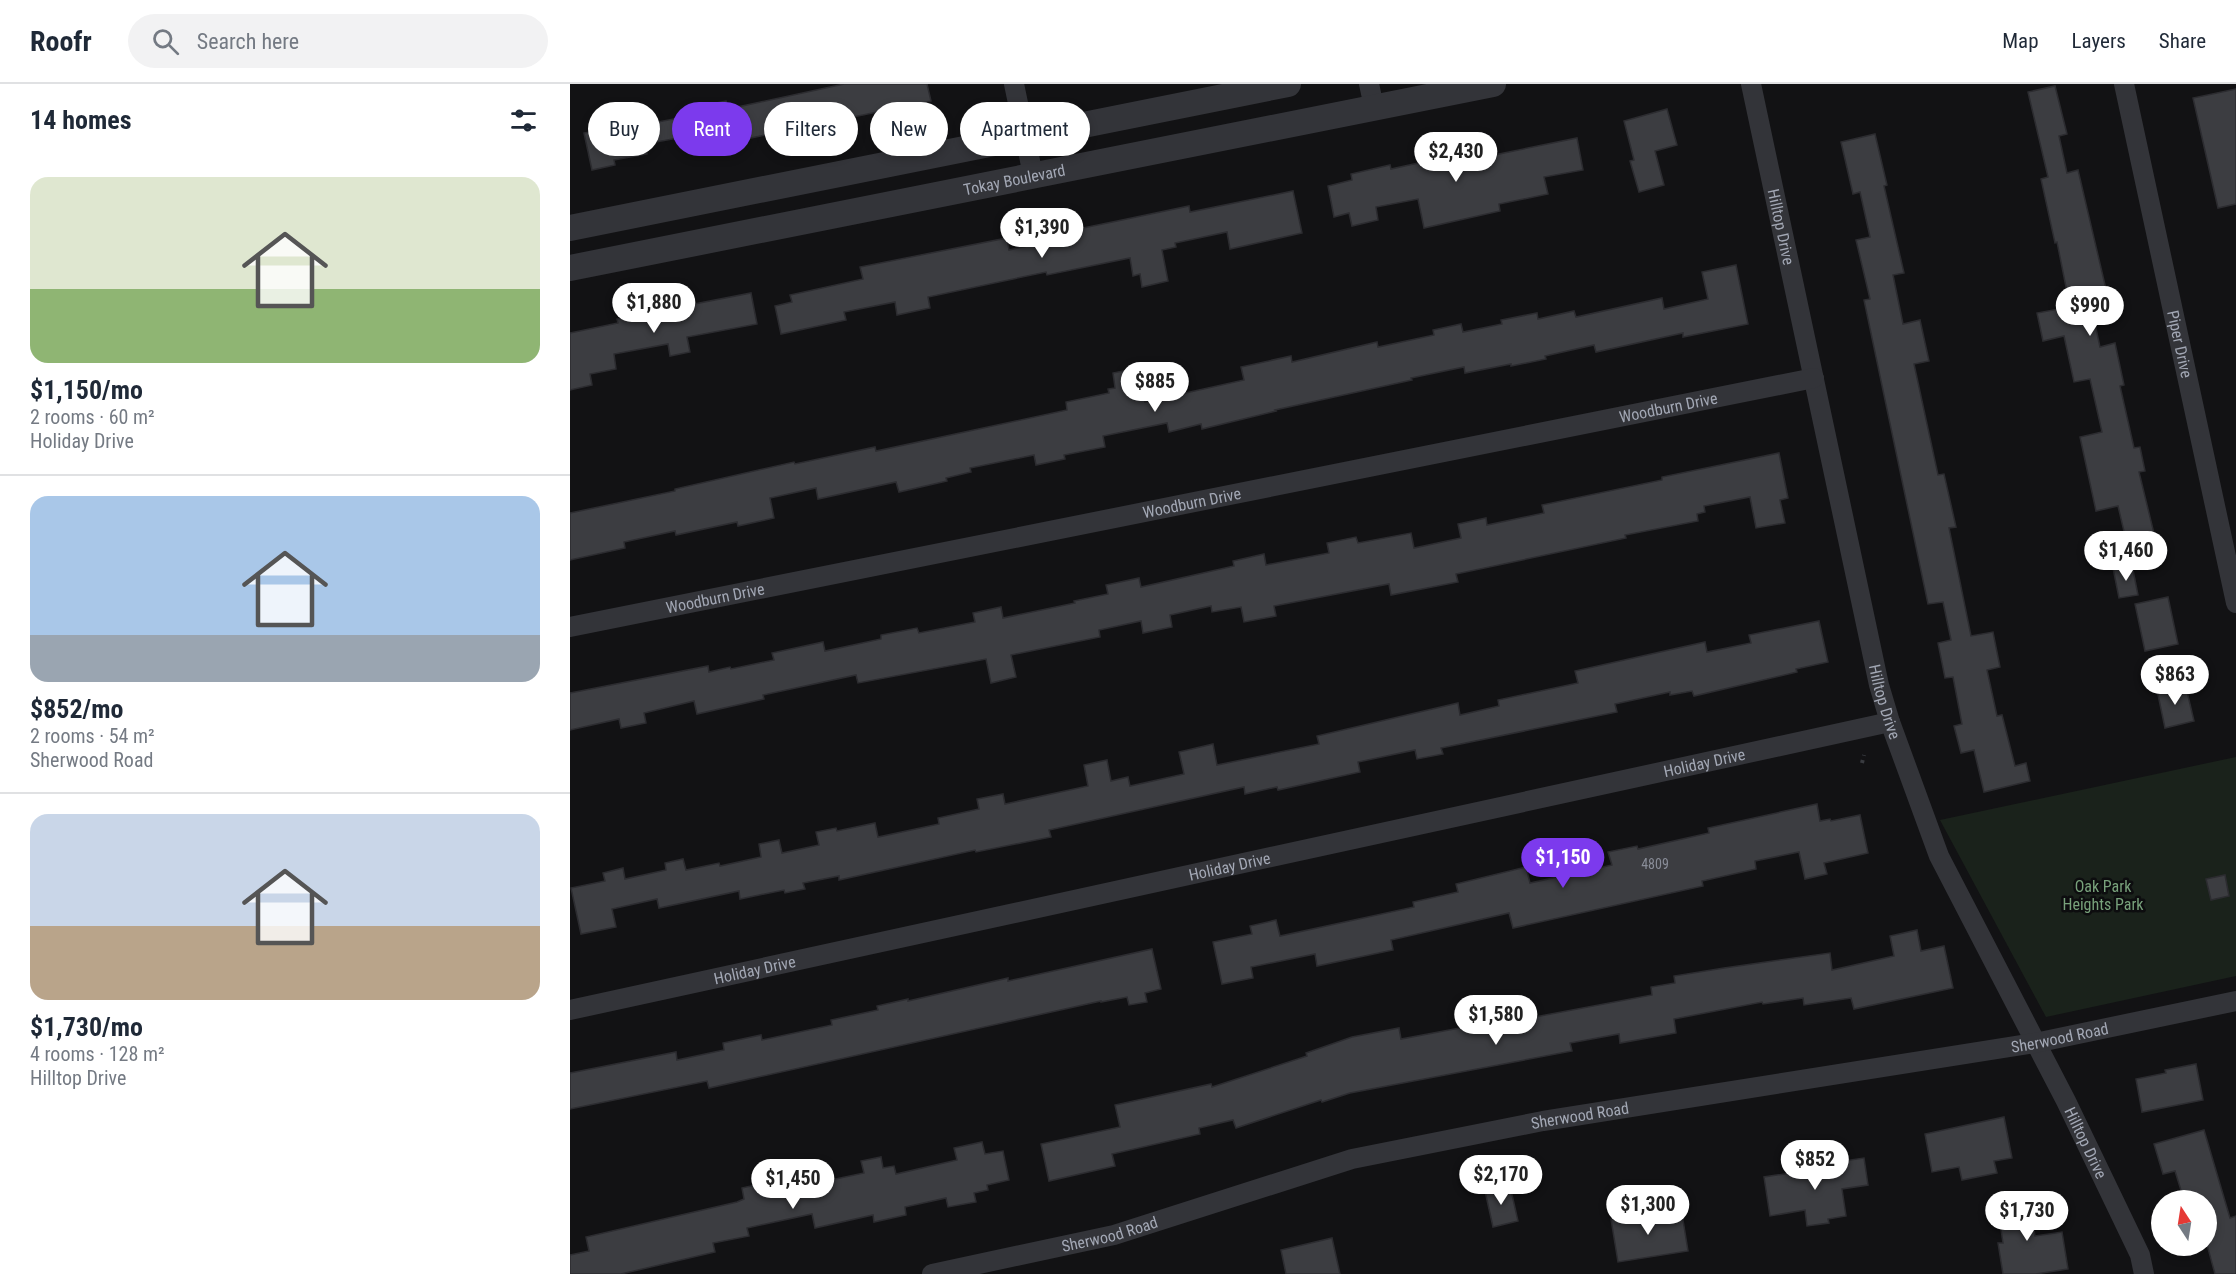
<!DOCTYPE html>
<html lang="en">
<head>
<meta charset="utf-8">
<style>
  body { margin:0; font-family:"Roboto Condensed",sans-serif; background:#f2f2f3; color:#1f2937; height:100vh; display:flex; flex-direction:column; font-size:22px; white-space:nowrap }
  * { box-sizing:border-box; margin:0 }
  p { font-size:20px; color:#747a83 }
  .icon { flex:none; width:33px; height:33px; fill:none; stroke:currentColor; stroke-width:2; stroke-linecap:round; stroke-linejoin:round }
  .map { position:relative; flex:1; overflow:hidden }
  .details { display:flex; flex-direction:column; background:#fff; width:570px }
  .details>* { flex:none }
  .hud { position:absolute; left:18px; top:18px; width:570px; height:54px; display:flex; gap:12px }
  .needle { width:39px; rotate:348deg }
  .fabs { position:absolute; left:1581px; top:1106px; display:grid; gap:12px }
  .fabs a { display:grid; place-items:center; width:66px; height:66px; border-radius:50%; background:#fff; box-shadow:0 3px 9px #0003; font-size:30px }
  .price { position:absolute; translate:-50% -51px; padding:0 14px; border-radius:21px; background:#fff; color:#222; font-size:20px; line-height:39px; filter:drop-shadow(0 2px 3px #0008) }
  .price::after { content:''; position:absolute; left:50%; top:36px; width:18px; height:14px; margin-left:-9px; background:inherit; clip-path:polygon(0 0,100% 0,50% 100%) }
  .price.active { background:#7c3aed; color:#fff }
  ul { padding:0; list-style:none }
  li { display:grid; align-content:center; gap:12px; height:318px; padding:0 30px }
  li+li { border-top:2px solid #e0e1e3 }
  li span { display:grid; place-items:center; height:186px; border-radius:18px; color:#555 }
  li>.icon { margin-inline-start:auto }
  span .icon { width:108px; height:108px; fill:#fffc; stroke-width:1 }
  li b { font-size:26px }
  h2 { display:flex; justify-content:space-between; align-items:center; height:72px; padding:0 30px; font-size:26px }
  .tag { padding:0 21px; border-radius:27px; background:#fff; box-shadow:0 3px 9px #0003; font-size:21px; line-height:54px }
  .tag.active { background:#7c3aed; color:#fff }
  header { display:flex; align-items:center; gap:36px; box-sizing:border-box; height:84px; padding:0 30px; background:#fff; border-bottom:2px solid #e0e1e3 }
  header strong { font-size:28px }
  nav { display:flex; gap:33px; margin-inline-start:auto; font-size:21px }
  .search { width:420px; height:54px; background:#f2f2f3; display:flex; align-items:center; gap:15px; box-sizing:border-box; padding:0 21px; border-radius:33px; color:#747a83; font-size:22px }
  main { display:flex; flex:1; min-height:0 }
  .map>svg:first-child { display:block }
  .green { fill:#1a221b }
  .building { fill:#3c3d41; stroke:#2c2c30; stroke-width:1.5 }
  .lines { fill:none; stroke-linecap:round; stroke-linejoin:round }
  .path { stroke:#393b40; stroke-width:4; stroke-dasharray:3 4.5; stroke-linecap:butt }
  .minor { stroke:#333439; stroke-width:20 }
  .tertiary { stroke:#333439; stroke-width:26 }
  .labels { text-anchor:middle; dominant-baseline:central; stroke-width:5; stroke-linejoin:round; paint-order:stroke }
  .number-label { font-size:14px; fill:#898d98 }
  .street-label { font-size:16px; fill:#a3a8b5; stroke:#0d0d0f }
  .park-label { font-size:16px; fill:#78a17b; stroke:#0d0d0f }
</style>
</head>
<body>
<header>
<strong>Roofr</strong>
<div class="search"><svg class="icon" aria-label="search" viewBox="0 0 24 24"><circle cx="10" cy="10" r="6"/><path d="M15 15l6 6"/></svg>Search here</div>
<nav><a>Map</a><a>Layers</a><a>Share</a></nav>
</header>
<main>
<section class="details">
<h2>14 homes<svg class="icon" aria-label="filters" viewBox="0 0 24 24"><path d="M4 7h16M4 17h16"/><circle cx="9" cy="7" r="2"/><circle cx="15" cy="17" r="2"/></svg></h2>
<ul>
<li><span style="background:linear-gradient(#dfe7d0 60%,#8fb573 0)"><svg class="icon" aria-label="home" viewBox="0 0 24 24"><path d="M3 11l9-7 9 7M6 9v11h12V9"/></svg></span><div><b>$1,150/mo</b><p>2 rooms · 60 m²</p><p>Holiday Drive</p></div></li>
<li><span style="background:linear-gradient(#a9c7e8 75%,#9aa5b1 0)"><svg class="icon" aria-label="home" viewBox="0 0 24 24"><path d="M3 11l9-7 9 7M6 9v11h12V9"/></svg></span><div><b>$852/mo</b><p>2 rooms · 54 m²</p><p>Sherwood Road</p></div></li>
<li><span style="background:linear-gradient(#c9d6e8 60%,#b9a48a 0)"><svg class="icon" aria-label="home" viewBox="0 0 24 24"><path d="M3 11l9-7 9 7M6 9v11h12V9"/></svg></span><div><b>$1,730/mo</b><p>4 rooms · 128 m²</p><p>Hilltop Drive</p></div></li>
</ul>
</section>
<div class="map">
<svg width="1666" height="1190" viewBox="0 0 1666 1190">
  <rect width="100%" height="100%" fill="#121214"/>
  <!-- green -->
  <path class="green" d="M 1666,673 L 1666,892 L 1476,933 L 1370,736 Z"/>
  <!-- building -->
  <g class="building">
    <path d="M 274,0 L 357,0 L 361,17 L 176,55 L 173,42 L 75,60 L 77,70 L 44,76 L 45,81 L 22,86 L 14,49 L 71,38 L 72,41 L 136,29 L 135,21 L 156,17 L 158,25 Z"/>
    <path d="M 1485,2 L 1497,50 L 1489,52 L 1497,89 L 1508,86 L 1539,218 L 1521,222 L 1530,263 L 1545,259 L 1554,301 L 1550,302 L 1564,364 L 1570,363 L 1575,387 L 1569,388 L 1589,470 L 1561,477 L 1548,422 L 1526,427 L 1510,353 L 1532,348 L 1520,295 L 1504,298 L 1494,252 L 1473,257 L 1467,229 L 1500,223 L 1487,158 L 1485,159 L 1471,95 L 1478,93 L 1458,8 Z"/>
    <path d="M 1666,5 L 1666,120 L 1648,124 L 1623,14 Z"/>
    <path d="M 1097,25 L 1107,61 L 1085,67 L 1094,101 L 1069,108 L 1060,77 L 1064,76 L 1054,37 Z"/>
    <path d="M 1305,50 L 1317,101 L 1314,102 L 1334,189 L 1323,191 L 1333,240 L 1350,236 L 1359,277 L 1344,280 L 1368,391 L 1374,390 L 1386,443 L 1379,444 L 1401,552 L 1423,548 L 1430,583 L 1417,586 L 1427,632 L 1432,631 L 1445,682 L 1456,679 L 1460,697 L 1414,708 L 1404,666 L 1391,669 L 1384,642 L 1392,640 L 1383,593 L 1375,594 L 1368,559 L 1381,556 L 1373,518 L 1358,520 L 1294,216 L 1300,215 L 1286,156 L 1300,153 L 1290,108 L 1283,110 L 1271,58 Z"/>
    <path d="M 1007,54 L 1013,86 L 974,93 L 978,110 L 929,120 L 930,127 L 854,144 L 848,115 L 806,123 L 808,136 L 782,142 L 779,129 L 764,133 L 758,102 L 782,96 L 781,90 L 820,81 L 821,85 L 880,72 L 879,64 L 915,57 L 919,72 Z"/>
    <path d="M 723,107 L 732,149 L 660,165 L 657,148 L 605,159 L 606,163 L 592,166 L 598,197 L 572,203 L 570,190 L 563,192 L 560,174 L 477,191 L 476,188 L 358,213 L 360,224 L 327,231 L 325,218 L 274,228 L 276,236 L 211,250 L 205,222 L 222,218 L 220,211 L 293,195 L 290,183 L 437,154 L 439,166 L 505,152 L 503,146 L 552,136 L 619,122 L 620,128 Z"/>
    <path d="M 1166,181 L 1178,240 L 1113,253 L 1113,249 L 1026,268 L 1024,261 L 975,272 L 976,275 L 941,282 L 941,280 L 895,289 L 894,283 L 841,294 L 842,296 L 705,326 L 706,327 L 632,345 L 631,340 L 599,348 L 597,339 L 533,352 L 535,363 L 494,371 L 495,375 L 466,381 L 464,371 L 400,384 L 401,388 L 376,394 L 377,397 L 329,408 L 326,398 L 248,415 L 246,404 L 200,414 L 204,434 L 168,442 L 167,438 L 106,451 L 105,447 L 54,458 L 55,464 L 0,476 L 0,429 L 105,407 L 105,405 L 224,378 L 225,380 L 305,363 L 306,367 L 497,326 L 496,318 L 539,309 L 538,305 L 545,304 L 543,289 L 568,284 L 575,318 L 674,296 L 671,283 L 721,272 L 722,278 L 807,258 L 808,263 L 864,251 L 863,246 L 891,240 L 893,248 L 932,240 L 931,236 L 967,229 L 968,235 L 1004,227 L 1006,233 L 1092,214 L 1094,225 L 1138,215 L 1132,188 Z"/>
    <path d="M 181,209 L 187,240 L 117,253 L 120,268 L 100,272 L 98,260 L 44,270 L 46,285 L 20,290 L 22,301 L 0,306 L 0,249 L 48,239 L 47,235 Z"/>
    <path d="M 1209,369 L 1218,414 L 1210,416 L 1215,439 L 1186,444 L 1180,413 L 1134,422 L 1135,428 L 1127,430 L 1128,437 L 1055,451 L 1056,454 L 886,490 L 888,498 L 821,511 L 819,500 L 704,522 L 706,532 L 674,538 L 671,523 L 642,528 L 641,522 L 600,531 L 602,543 L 573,549 L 571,537 L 529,546 L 530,553 L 441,571 L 446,593 L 421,599 L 416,575 L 288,599 L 286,591 L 193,611 L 194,615 L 127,630 L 124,617 L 74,629 L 76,639 L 51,644 L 49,635 L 0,646 L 0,609 L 138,582 L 139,588 L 160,583 L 161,585 L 204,576 L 202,569 L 253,558 L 255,567 L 311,555 L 311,551 L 347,544 L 349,549 L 405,538 L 403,529 L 431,523 L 433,534 L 505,519 L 504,517 L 538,510 L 536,501 L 569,494 L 571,503 L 664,482 L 663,477 L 694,470 L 696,481 L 759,469 L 757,459 L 786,453 L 788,459 L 841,449 L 844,464 L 891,454 L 888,440 L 916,434 L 917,441 L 974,429 L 972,421 L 1092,396 L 1092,393 Z"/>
    <path d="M 1562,481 L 1568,511 L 1549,514 L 1543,484 Z"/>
    <path d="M 1598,513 L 1608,560 L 1575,567 L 1565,520 Z"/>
    <path d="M 1249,537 L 1258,578 L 1226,585 L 1227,588 L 1124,612 L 1122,607 L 1100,611 L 1100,608 L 1045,620 L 1047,628 L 871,664 L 873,670 L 847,675 L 845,666 L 788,678 L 790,688 L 708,706 L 707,703 L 675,710 L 674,703 L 479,746 L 481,753 L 406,768 L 405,766 L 269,796 L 269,792 L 233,799 L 235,805 L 215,809 L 214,806 L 170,815 L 169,807 L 89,824 L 87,815 L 42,825 L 46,843 L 11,850 L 1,804 L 35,797 L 33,789 L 53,784 L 55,795 L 96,786 L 95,779 L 113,775 L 116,786 L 149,779 L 150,782 L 191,773 L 189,760 L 209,756 L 212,769 L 249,761 L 246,748 L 266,744 L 267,747 L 305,739 L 308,753 L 369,740 L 368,734 L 409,725 L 407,715 L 433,710 L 435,720 L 518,702 L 514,681 L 537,676 L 541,697 L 558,693 L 560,702 L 614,690 L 609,668 L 643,660 L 647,681 L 749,660 L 747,652 L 888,619 L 890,631 L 929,622 L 928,616 L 1008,599 L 1005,587 L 1135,558 L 1137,568 L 1181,559 L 1179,551 Z"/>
    <path d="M 1615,599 L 1624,637 L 1595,644 L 1587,606 Z"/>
    <path d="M 1247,720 L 1250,737 L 1260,735 L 1261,737 L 1290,731 L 1298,769 L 1254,779 L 1257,790 L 1235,795 L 1229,768 L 1185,777 L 1186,785 L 1132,797 L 1133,802 L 943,844 L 939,829 L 821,856 L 823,866 L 747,882 L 745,870 L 681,883 L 683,894 L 652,900 L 643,858 L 682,850 L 680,842 L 706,836 L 710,852 L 844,823 L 843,818 L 888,808 L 886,800 L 956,783 L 960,799 L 1042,781 L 1038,768 L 1067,762 L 1068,765 L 1139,749 L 1138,744 Z"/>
    <path d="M 1655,791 L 1659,812 L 1641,816 L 1636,795 Z"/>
    <path d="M 1347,846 L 1351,867 L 1374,862 L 1383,904 L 1284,925 L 1281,914 L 1234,921 L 1233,914 L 1193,920 L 1192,918 L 1104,935 L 1106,949 L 1050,959 L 1049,950 L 1000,959 L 1002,967 L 780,1009 L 752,1018 L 751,1016 L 666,1044 L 663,1036 L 629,1044 L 630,1050 L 542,1070 L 545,1082 L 479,1097 L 471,1060 L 550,1043 L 545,1021 L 641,1000 L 642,1003 L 737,972 L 736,969 L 782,953 L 829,944 L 831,955 L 900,942 L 901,945 L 1082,911 L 1081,903 L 1105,899 L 1104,892 L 1154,884 L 1260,869 L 1262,886 L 1324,872 L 1320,852 Z"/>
    <path d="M 582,865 L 591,905 L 575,909 L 577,918 L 559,921 L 557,913 L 531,918 L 531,917 L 139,1004 L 137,997 L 0,1025 L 0,989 L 106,968 L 107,976 L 154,966 L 153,959 L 191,951 L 192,956 L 262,941 L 261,936 L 308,926 L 307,922 L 338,915 L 338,917 L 438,894 L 438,897 Z"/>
    <path d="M 1626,980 L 1633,1016 L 1572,1028 L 1566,995 L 1596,989 L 1595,986 Z"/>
    <path d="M 1434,1033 L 1442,1074 L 1424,1077 L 1427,1089 L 1392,1096 L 1389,1083 L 1362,1088 L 1355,1050 Z"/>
    <path d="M 1634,1046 L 1660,1134 L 1666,1132 L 1666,1190 L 1645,1190 L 1636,1157 L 1636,1116 L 1614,1116 L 1605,1087 L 1593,1090 L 1584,1060 Z"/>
    <path d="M 412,1058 L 415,1070 L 433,1067 L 439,1096 L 417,1101 L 418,1106 L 404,1109 L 406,1118 L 378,1123 L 376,1114 L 335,1123 L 336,1131 L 304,1138 L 303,1131 L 245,1144 L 242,1130 L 177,1144 L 179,1152 L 143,1159 L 145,1168 L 51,1190 L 0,1190 L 0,1171 L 19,1167 L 16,1153 L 167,1118 L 174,1115 L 172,1104 L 207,1096 L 209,1107 L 294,1089 L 291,1077 L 311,1073 L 313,1084 L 324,1082 L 326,1090 L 387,1076 L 384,1064 Z"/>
    <path d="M 1294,1074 L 1298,1101 L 1272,1105 L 1276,1132 L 1258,1135 L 1259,1139 L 1237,1142 L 1235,1126 L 1200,1132 L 1194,1093 L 1267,1082 L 1266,1078 Z"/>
    <path d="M 940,1102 L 948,1137 L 923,1143 L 915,1107 Z"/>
    <path d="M 1459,1113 L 1465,1152 L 1492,1148 L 1498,1185 L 1466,1190 L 1433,1190 L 1428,1159 L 1433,1159 L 1427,1118 Z"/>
    <path d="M 1085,1128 L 1086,1134 L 1112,1130 L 1118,1167 L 1048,1178 L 1041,1135 Z"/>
    <path d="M 762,1154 L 770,1190 L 716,1190 L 711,1166 Z"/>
  </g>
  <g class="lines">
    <!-- path -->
    <path class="path" d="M 1292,679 L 1294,671"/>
    <!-- minor -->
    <g class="minor">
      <path d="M 444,0 L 463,91"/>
      <path d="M 799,0 L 804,23"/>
      <path id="s1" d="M 1181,0 L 1309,601 L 1320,638 L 1369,772 L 1496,1017 L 1570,1171 L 1574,1190"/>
      <path id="s2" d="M 1554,0 L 1666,519"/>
      <path id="s3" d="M 0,543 L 1244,294"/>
      <path id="s4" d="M 0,926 L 1320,638"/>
      <path id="s5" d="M 362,1190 L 544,1151 L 782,1075 L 973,1037 L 1465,959 L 1666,917"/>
    </g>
    <!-- tertiary -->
    <g class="tertiary">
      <path d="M 0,144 L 718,0"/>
      <path id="s6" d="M 0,184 L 923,0"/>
    </g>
  </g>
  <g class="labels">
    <!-- number labels -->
    <g class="number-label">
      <text x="1085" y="780">4809</text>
    </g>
    <!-- street labels -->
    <g class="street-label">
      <text stroke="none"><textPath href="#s6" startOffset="453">Tokay Boulevard</textPath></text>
      <text stroke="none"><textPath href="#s1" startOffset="146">Hilltop Drive</textPath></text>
      <text stroke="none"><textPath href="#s2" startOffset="266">Piper Drive</textPath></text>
      <text stroke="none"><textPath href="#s3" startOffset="1120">Woodburn Drive</textPath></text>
      <text stroke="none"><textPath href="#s3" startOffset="634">Woodburn Drive</textPath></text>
      <text stroke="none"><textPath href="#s3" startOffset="148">Woodburn Drive</textPath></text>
      <text stroke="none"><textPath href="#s1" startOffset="632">Hilltop Drive</textPath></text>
      <text stroke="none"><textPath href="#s4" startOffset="1161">Holiday Drive</textPath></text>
      <text stroke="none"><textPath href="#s4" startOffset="675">Holiday Drive</textPath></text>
      <text stroke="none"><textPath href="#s4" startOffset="189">Holiday Drive</textPath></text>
      <text stroke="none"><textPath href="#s5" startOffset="1154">Sherwood Road</textPath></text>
      <text stroke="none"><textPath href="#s5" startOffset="668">Sherwood Road</textPath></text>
      <text stroke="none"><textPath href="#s1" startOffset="1118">Hilltop Drive</textPath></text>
      <text stroke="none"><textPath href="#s5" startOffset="182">Sherwood Road</textPath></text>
    </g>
    <!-- park labels -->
    <g class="park-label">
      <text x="1533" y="802">Oak Park<tspan x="1533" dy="18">Heights Park</tspan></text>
    </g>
  </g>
</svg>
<div class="fabs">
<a><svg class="needle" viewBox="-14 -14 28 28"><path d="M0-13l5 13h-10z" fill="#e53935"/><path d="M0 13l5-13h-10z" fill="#747a83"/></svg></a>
</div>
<b class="price" style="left:886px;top:99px">$2,430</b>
<b class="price" style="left:472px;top:175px">$1,390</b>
<b class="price" style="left:84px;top:250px">$1,880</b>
<b class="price" style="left:1520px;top:253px">$990</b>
<b class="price" style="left:585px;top:329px">$885</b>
<b class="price" style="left:1556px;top:498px">$1,460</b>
<b class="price" style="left:1605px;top:622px">$863</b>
<b class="price active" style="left:993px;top:805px">$1,150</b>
<b class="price" style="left:926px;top:962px">$1,580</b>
<b class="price" style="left:1245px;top:1107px">$852</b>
<b class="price" style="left:931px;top:1122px">$2,170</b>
<b class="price" style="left:223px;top:1126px">$1,450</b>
<b class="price" style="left:1078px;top:1152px">$1,300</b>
<b class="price" style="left:1457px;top:1158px">$1,730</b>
<div class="hud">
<a class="tag">Buy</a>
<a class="tag active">Rent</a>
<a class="tag">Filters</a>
<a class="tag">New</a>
<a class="tag">Apartment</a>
</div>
</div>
</main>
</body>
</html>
